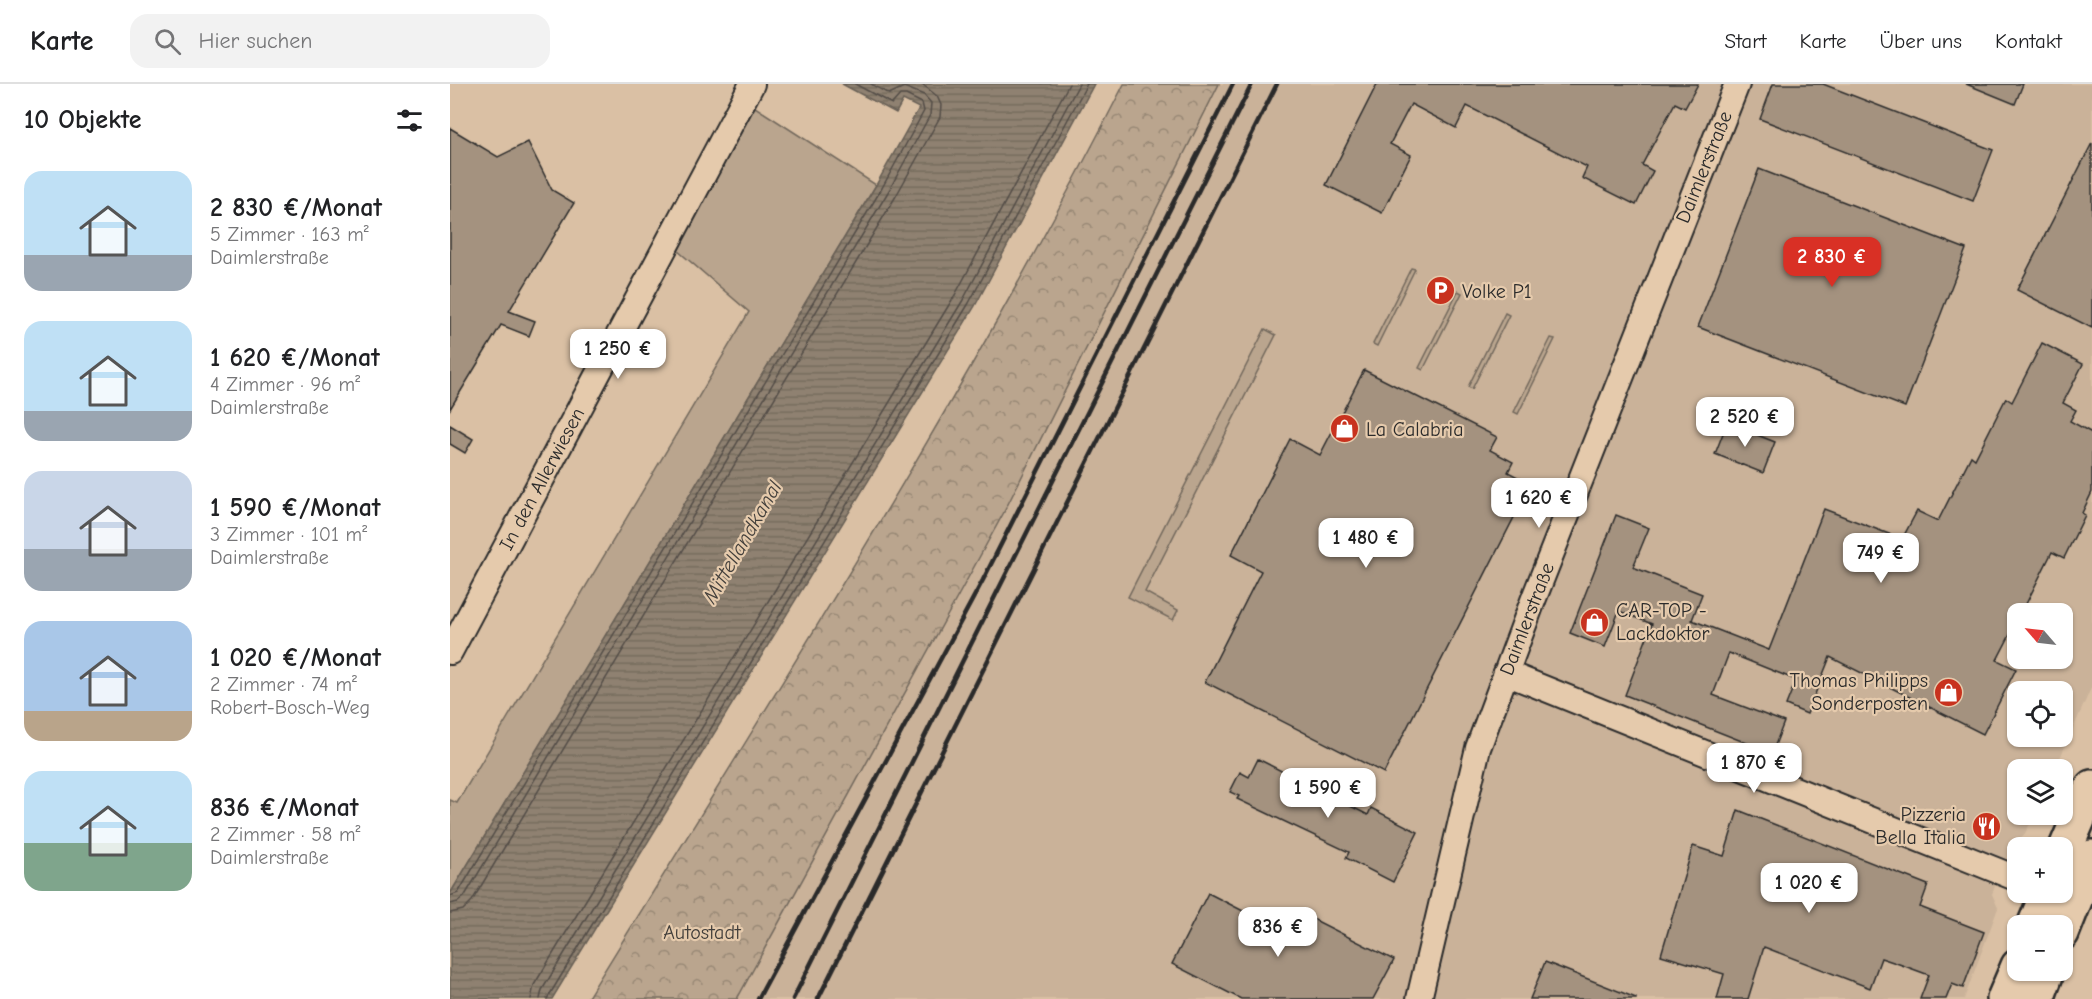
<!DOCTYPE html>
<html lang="de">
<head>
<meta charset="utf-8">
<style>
  body { margin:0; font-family:"Comic Neue",sans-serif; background:#f2f2f2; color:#202124; height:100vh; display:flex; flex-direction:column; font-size:22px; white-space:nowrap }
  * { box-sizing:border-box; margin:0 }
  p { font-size:20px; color:#757577 }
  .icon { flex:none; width:33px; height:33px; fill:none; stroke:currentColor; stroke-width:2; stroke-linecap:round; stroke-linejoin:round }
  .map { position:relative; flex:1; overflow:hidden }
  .sheet { display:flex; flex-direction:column; background:#fff; width:450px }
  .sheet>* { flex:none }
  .needle { width:39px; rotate:298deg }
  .controls { position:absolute; left:1557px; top:519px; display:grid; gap:12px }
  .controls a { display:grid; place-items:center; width:66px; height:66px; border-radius:12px; background:#fff; box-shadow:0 2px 4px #0004; font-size:30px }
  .price { position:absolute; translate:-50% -51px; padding:0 14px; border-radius:12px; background:#fff; color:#222; font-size:20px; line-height:39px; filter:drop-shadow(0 2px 3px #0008) }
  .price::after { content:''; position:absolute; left:50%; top:36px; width:18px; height:14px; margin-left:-9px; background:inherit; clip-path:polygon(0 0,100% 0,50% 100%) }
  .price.selected { background:#d93025; color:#fff }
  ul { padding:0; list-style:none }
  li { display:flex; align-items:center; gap:18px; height:150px; padding:0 24px }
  li span { display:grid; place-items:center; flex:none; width:168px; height:120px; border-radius:18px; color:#555 }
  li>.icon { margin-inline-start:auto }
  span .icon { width:72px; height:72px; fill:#fffc; stroke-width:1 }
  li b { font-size:26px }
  h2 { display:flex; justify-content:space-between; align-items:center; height:72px; padding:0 24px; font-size:26px }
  header { display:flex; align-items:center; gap:36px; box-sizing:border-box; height:84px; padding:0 30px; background:#fff; border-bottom:2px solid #e0e0e0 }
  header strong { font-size:28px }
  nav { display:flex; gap:33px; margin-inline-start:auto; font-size:21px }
  .search { width:420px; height:54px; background:#f2f2f2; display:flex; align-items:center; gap:15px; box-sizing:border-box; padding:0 21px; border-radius:18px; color:#757577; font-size:22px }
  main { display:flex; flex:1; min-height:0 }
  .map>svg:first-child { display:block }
  .built { fill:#cab299; fill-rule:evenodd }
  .green { fill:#baa58e; stroke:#72685c; stroke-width:1.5 }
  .park { fill:url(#park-crowns); stroke:#72685c; stroke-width:1.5 }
  .water { fill:url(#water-rules); stroke:#675f55; stroke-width:1.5 }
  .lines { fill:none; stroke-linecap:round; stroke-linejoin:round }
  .shore { stroke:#534d47; stroke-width:1.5 }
  .building { fill:#a4927f; stroke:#2b2b2b; stroke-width:1.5 }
  .minor-casing { stroke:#2b2b2b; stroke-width:28 }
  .secondary-casing { stroke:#2b2b2b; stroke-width:38 }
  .minor { stroke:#e5caac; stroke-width:24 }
  .secondary { stroke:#e5caac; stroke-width:33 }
  .rail { stroke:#2b2b2b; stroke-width:4.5 }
  .labels { text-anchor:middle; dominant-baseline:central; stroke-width:4.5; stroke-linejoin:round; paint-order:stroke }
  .street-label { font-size:20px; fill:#2b2b2b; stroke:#e5caac }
  .poi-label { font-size:20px; fill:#2b2b2b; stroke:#e5caac; text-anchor:start }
  .park-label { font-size:20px; fill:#403d3a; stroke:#e5caac }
  .water-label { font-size:21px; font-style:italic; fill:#44403c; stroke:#e5caac }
</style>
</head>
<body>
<header>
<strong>Karte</strong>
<div class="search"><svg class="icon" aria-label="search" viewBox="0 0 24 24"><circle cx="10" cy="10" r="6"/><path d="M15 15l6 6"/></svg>Hier suchen</div>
<nav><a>Start</a><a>Karte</a><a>Über uns</a><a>Kontakt</a></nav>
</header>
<main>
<section class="sheet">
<h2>10 Objekte<svg class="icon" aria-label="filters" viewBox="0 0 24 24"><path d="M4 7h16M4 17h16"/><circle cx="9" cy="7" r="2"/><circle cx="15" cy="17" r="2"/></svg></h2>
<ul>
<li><span style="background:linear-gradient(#bfe0f5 70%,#9aa5b1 0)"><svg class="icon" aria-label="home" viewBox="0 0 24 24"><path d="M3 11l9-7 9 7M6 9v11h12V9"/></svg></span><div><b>2 830 €/Monat</b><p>5 Zimmer · 163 m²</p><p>Daimlerstraße</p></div></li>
<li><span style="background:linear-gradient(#bfe0f5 75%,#9aa5b1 0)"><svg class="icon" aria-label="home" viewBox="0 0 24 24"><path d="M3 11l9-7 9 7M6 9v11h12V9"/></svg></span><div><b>1 620 €/Monat</b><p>4 Zimmer · 96 m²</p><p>Daimlerstraße</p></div></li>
<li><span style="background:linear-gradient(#c9d6e8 65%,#9aa5b1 0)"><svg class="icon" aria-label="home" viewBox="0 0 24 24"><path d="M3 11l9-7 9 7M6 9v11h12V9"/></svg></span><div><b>1 590 €/Monat</b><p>3 Zimmer · 101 m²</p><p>Daimlerstraße</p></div></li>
<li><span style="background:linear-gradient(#a9c7e8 75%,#b9a48a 0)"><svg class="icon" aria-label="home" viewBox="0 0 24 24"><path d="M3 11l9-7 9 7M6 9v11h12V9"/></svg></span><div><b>1 020 €/Monat</b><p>2 Zimmer · 74 m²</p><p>Robert-Bosch-Weg</p></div></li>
<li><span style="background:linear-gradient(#bfe0f5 60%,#7fa58c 0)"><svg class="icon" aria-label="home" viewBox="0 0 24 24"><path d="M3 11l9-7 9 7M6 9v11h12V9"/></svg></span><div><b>836 €/Monat</b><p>2 Zimmer · 58 m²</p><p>Daimlerstraße</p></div></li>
</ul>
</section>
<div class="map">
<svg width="1642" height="915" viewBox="0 0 1642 915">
  <defs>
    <pattern id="park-crowns" width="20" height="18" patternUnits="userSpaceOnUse" patternTransform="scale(1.5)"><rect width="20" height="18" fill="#baa58e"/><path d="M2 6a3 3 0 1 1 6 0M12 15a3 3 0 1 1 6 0" fill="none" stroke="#978774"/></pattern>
    <pattern id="water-rules" width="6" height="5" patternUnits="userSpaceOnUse" patternTransform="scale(1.5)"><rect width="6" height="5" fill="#8f8171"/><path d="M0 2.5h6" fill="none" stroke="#756a5d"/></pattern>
  </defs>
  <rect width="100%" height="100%" fill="#dac0a4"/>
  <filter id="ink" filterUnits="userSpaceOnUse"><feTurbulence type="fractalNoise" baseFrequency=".0167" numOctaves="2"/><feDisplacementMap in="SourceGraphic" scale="12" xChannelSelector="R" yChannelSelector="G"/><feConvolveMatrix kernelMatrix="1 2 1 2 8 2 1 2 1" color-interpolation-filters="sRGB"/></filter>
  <g filter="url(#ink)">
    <!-- built -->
    <path class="built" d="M 769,0 L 1642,0 L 1642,602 L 1605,685 L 1568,686 L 1568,730 L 1585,731 L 1574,751 L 1562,760 L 1542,810 L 1548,824 L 1514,915 L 287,915 L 553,430 ZM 1568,530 L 1612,530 L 1612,574 L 1568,574 ZM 1568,608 L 1612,608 L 1612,652 L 1568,652 Z"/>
    <!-- green -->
    <g class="green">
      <path d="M 305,23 L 426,101 L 0,810 L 0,716 L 7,719 L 299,228 L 227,166 Z"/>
      <path d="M 961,184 L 965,185 L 927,262 L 923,260 Z"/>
      <path d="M 1008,207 L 1012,209 L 973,286 L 969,284 Z"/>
      <path d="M 1055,229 L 1059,231 L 1022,305 L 1018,303 Z"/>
      <path d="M 815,245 L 826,251 L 695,508 L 728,526 L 723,536 L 678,513 Z"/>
      <path d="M 1101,254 L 1105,255 L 1068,330 L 1064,328 Z"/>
    </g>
    <!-- park -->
    <path class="park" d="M 674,0 L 769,0 L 553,430 L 287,915 L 137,915 C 322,614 514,315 674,0 Z"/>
    <!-- water -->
    <path class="water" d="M 392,0 L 644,0 L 525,222 L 102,915 L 0,915 L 0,810 L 426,101 L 469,24 L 453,16 L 446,29 Z"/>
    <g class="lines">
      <!-- shore -->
      <g class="shore">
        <path d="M 0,812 L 8,809 L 432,104 L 474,27 L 472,19 L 456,11 L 450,11 L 442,20 L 405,0"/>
        <path d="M 0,820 L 8,818 L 14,813 L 438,108 L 480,31 L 481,19 L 474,11 L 454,3 L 439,10 L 421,0"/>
        <path d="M 0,829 L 13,826 L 22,817 L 446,112 L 490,33 L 491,21 L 487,12 L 472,0"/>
        <path d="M 81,915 L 84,901 L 505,211 L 619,0"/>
        <path d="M 90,915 L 92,906 L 513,216 L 629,0"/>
        <path d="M 97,915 L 519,219 L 637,0"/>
      </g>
    </g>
    <!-- building -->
    <g class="building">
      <path d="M 927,0 L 1248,0 L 1235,24 L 1225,19 L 1192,81 L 1203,87 L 1186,121 L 1132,94 L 1137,83 L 1017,22 L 1006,44 L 961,20 L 940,60 L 961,71 L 932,129 L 876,101 Z"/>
      <path d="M 1323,0 L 1373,0 L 1543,66 L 1523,117 L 1310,35 Z"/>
      <path d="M 1516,0 L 1573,0 L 1565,20 Z"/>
      <path d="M 0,44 L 48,73 L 78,58 L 102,106 L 124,119 L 59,227 L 85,237 L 79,252 L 51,241 L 0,325 Z"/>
      <path d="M 1642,59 L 1642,244 L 1567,206 Z"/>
      <path d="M 1309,85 L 1516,165 L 1455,323 L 1248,243 Z"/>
      <path d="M 1592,259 L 1633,280 L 1613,319 L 1626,326 L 1620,337 L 1642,349 L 1642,408 L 1632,429 L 1635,431 L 1614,474 L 1602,468 L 1571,530 L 1568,530 L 1568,550 L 1562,547 L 1547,576 L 1566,585 L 1533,650 L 1380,573 L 1357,630 L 1336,621 L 1346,596 L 1279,569 L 1263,611 L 1334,638 L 1322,669 L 1175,611 L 1202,540 L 1169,527 L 1155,563 L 1120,549 L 1166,431 L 1199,444 L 1183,483 L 1252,510 L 1242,536 L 1319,566 L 1374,425 L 1452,455 L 1467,427 L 1488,437 L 1521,372 L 1525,375 L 1556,314 L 1562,318 Z"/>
      <path d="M 914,286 L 1047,353 L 1040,366 L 1063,378 L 1058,388 L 1081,400 L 934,689 L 755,598 L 811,487 L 781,471 L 840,355 L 870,371 Z"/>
      <path d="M 1277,339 L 1325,358 L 1313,389 L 1265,370 Z"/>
      <path d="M 0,341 L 23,355 L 15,369 L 0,360 Z"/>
      <path d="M 808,675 L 918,731 L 921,724 L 968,748 L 943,798 L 896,774 L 899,768 L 787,715 L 789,712 L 780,708 L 790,688 L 799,693 Z"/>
      <path d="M 1288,726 L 1478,801 L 1470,823 L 1534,848 L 1513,904 L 1502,900 L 1496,915 L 1470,915 L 1479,891 L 1449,880 L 1431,874 L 1420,904 L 1314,863 L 1298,915 L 1267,915 L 1274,890 L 1211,871 L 1243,762 L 1274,772 Z"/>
      <path d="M 758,809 L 844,853 L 855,831 L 944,876 L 923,915 L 791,915 L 722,880 Z"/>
      <path d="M 1095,878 L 1186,914 L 1186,915 L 1080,915 Z"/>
    </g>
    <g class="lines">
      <defs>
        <g id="minor">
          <path d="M 0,568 L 302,0"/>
          <path d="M 1056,589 L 1568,795"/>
          <path d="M 969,915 L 1028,664 L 1084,514 L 1287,0"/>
        </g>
        <g id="secondary">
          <path d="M 1612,773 L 1642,703"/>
          <path d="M 1584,842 L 1598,808"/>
          <path d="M 1612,849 L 1642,773"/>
          <path d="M 1554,915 L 1568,882"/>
          <path d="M 1587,915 L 1598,886"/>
        </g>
      </defs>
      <!-- minor casing -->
      <use href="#minor" class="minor-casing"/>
      <!-- secondary casing -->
      <use href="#secondary" class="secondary-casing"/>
      <!-- minor -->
      <use href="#minor" class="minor"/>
      <!-- secondary -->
      <use href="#secondary" class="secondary"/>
      <!-- rail -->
      <g class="rail">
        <path d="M 308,915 L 533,496 L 783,0"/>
        <path d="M 343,915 L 802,0"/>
        <path d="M 368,915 L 827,0"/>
      </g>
    </g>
  </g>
  <!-- icons -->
  <defs>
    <symbol id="parking-disc" viewBox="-11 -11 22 22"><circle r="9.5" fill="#c8321e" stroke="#e5caac"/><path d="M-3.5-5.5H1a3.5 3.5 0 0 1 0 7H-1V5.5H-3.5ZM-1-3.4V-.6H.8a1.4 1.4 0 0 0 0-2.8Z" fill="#fff"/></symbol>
    <symbol id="shop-disc" viewBox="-11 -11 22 22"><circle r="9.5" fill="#c8321e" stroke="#e5caac"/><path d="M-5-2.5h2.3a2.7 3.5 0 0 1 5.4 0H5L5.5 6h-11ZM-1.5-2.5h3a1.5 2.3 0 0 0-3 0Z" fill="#fff"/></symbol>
    <symbol id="restaurant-disc" viewBox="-11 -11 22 22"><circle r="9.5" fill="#c8321e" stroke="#e5caac"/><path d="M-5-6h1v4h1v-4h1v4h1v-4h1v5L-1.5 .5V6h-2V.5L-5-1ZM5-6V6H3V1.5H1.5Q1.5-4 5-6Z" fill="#fff"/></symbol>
  </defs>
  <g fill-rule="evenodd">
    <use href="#parking-disc" x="974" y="190" width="33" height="33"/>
    <use href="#shop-disc" x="878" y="328" width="33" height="33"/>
    <use href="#shop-disc" x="1128" y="522" width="33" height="33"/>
    <use href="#shop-disc" x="1482" y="592" width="33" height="33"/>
    <use href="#restaurant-disc" x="1520" y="726" width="33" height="33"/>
  </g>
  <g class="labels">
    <!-- street labels -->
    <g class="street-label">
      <text transform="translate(1254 83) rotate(-68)">Daimlerstraße</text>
      <text transform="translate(92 395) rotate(-62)">In den Allerwiesen</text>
      <text transform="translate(1077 535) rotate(-69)">Daimlerstraße</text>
    </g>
    <!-- poi labels -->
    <g class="poi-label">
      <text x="1012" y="207">Volke P1</text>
      <text x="916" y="345">La Calabria</text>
      <text x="1166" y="526">CAR-TOP -<tspan x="1166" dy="23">Lackdoktor</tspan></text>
      <text x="1478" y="596" text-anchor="end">Thomas Philipps<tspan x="1478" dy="23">Sonderposten</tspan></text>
      <text x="1516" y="730" text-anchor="end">Pizzeria<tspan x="1516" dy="23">Bella Italia</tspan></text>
    </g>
    <!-- park labels -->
    <g class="park-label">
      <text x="252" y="848">Autostadt</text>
    </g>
    <!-- water labels -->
    <g class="water-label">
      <text transform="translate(292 458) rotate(-60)">Mittellandkanal</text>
    </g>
  </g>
</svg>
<div class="controls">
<a><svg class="needle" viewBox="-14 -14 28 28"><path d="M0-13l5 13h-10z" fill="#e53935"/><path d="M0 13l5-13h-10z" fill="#757577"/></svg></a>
<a><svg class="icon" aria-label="locate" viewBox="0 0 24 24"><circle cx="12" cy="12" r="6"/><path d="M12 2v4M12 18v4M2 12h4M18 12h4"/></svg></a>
<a><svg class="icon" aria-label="layers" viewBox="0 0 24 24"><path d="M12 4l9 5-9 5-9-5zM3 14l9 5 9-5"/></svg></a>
<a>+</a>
<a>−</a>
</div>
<b class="price selected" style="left:1382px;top:204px">2 830 €</b>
<b class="price" style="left:168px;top:296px">1 250 €</b>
<b class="price" style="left:1295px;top:364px">2 520 €</b>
<b class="price" style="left:1089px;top:445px">1 620 €</b>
<b class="price" style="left:916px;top:485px">1 480 €</b>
<b class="price" style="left:1431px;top:500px">749 €</b>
<b class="price" style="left:1304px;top:710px">1 870 €</b>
<b class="price" style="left:878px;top:735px">1 590 €</b>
<b class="price" style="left:1359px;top:830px">1 020 €</b>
<b class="price" style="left:828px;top:874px">836 €</b>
</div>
</main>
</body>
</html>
